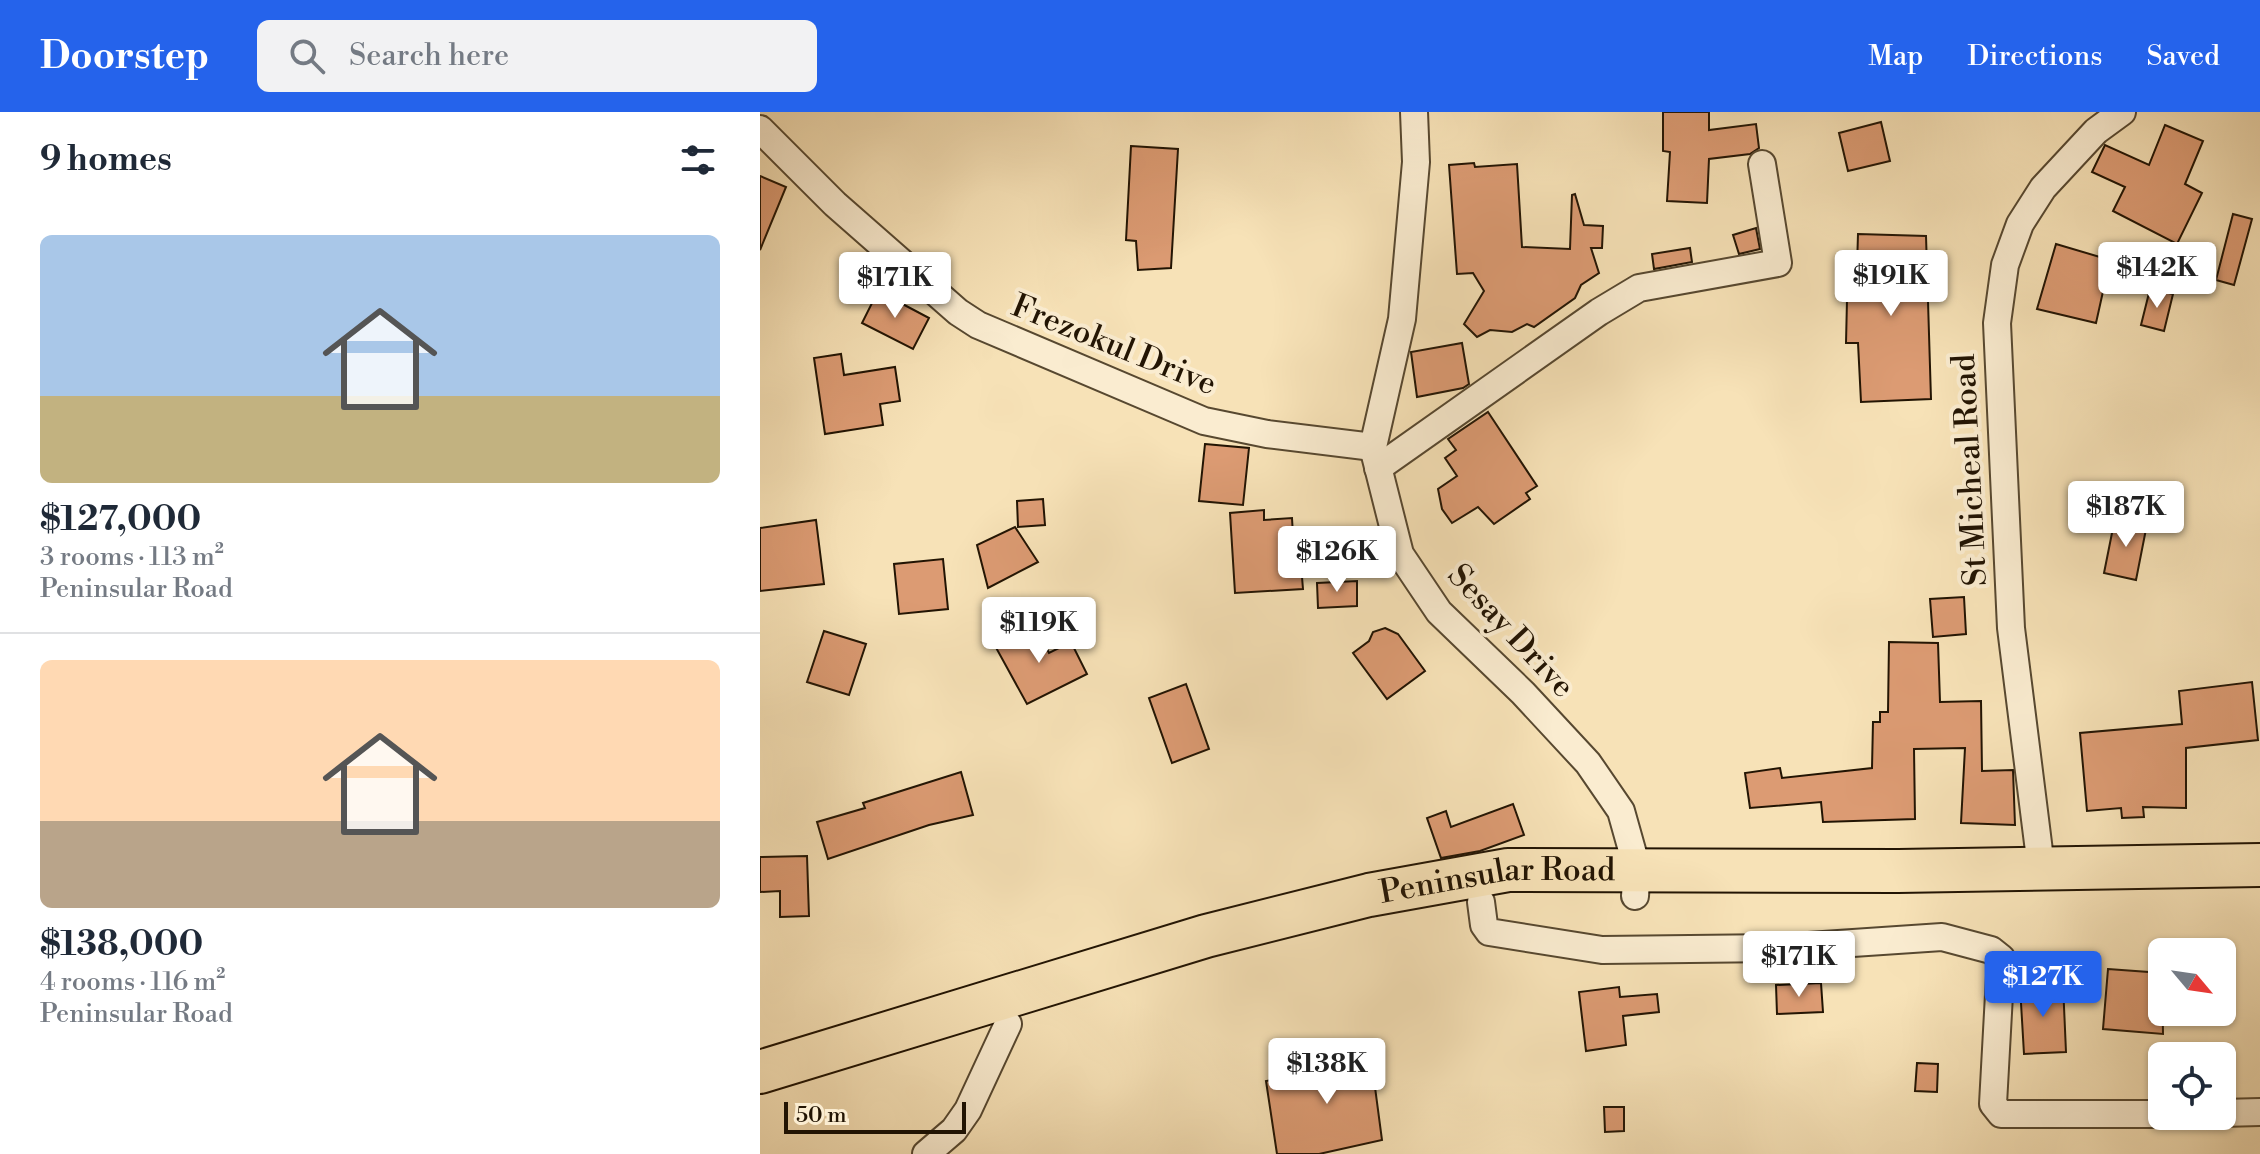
<!DOCTYPE html>
<html lang="en">
<head>
<meta charset="utf-8">
<style>
  body { margin:0; font-family:"Libre Bodoni",serif; background:#f2f2f3; color:#1f2937; height:100vh; display:flex; flex-direction:column; font-size:30px; white-space:nowrap }
  * { box-sizing:border-box; margin:0 }
  p { font-size:26px; color:#747a83 }
  .icon { flex:none; width:44px; height:44px; fill:none; stroke:currentColor; stroke-width:2; stroke-linecap:round; stroke-linejoin:round }
  .map { position:relative; flex:1; overflow:hidden }
  .panel { display:flex; flex-direction:column; background:#fff; width:760px }
  .panel>* { flex:none }
  .needle { width:52px; rotate:119deg }
  .tools { position:absolute; left:1388px; top:826px; display:grid; gap:16px }
  .tools a { display:grid; place-items:center; width:88px; height:88px; border-radius:12px; background:#fff; box-shadow:0 2px 6px #0004; font-size:40px }
  .scale { position:absolute; left:24px; bottom:20px; width:182px; box-sizing:border-box; padding-left:8px; border:4px solid #221403; border-top:0; font-size:22px; line-height:28px; white-space:nowrap; color:#221403; -webkit-text-stroke:6px #faecd0; paint-order:stroke }
  .price { position:absolute; translate:-50% -68px; padding:0 18px; border-radius:8px; background:#fff; color:#222; font-size:26px; line-height:52px; filter:drop-shadow(0 2px 4px #0008) }
  .price::after { content:''; position:absolute; left:50%; top:48px; width:24px; height:18px; margin-left:-12px; background:inherit; clip-path:polygon(0 0,100% 0,50% 100%) }
  .price.active { background:#2563eb; color:#fff }
  ul { padding:0; list-style:none }
  li { display:grid; align-content:center; gap:16px; height:424px; padding:0 40px }
  li+li { border-top:2px solid #e0e1e3 }
  li span { display:grid; place-items:center; height:248px; border-radius:12px; color:#555 }
  li>.icon { margin-inline-start:auto }
  span .icon { width:144px; height:144px; fill:#fffc; stroke-width:1 }
  li b { font-size:34px }
  h2 { display:flex; justify-content:space-between; align-items:center; height:96px; padding:0 40px; font-size:34px }
  header { display:flex; align-items:center; gap:48px; box-sizing:border-box; height:112px; padding:0 40px; background:#2563eb; color:#fff }
  header strong { font-size:38px }
  nav { display:flex; gap:44px; margin-inline-start:auto; font-size:28px }
  .search { width:560px; height:72px; background:#f2f2f3; display:flex; align-items:center; gap:20px; box-sizing:border-box; padding:0 28px; border-radius:12px; color:#747a83; font-size:30px }
  main { display:flex; flex:1; min-height:0 }
  .map>svg:first-child { display:block }
  .building { fill:#dc9b73; stroke:#221403; stroke-width:2 }
  .lines { fill:none; stroke-linecap:round; stroke-linejoin:round }
  .minor-casing { stroke:#574830; stroke-width:30 }
  .primary-casing { stroke:#221403; stroke-width:46 }
  .minor { stroke:#faecd0; stroke-width:26 }
  .primary { stroke:#f7e2b7; stroke-width:42 }
  .labels { text-anchor:middle; dominant-baseline:central; stroke-width:8; stroke-linejoin:round; paint-order:stroke }
  .street-label { font-size:32px; fill:#221403; stroke:#faecd0 }
</style>
</head>
<body>
<header>
<strong>Doorstep</strong>
<div class="search"><svg class="icon" aria-label="search" viewBox="0 0 24 24"><circle cx="10" cy="10" r="6"/><path d="M15 15l6 6"/></svg>Search here</div>
<nav><a>Map</a><a>Directions</a><a>Saved</a></nav>
</header>
<main>
<section class="panel">
<h2>9 homes<svg class="icon" aria-label="filters" viewBox="0 0 24 24"><path d="M4 7h16M4 17h16"/><circle cx="9" cy="7" r="2"/><circle cx="15" cy="17" r="2"/></svg></h2>
<ul>
<li><span style="background:linear-gradient(#a9c7e8 65%,#c2b280 0)"><svg class="icon" aria-label="home" viewBox="0 0 24 24"><path d="M3 11l9-7 9 7M6 9v11h12V9"/></svg></span><div><b>$127,000</b><p>3 rooms · 113 m²</p><p>Peninsular Road</p></div></li>
<li><span style="background:linear-gradient(#ffd9b3 65%,#b9a48a 0)"><svg class="icon" aria-label="home" viewBox="0 0 24 24"><path d="M3 11l9-7 9 7M6 9v11h12V9"/></svg></span><div><b>$138,000</b><p>4 rooms · 116 m²</p><p>Peninsular Road</p></div></li>
</ul>
</section>
<div class="map">
<svg width="1500" height="1042" viewBox="0 0 1500 1042">
  <rect width="100%" height="100%" fill="#f7e2b7"/>
  <filter id="stains"><feTurbulence type="fractalNoise" baseFrequency=".0025" numOctaves="4"/><feColorMatrix values="0 0 0 0 .2 0 0 0 0 .09 0 0 0 0 .02 0 0 0 .5 -.17"/></filter>
  <radialGradient id="worn" r=".72"><stop offset=".6" stop-color="#630" stop-opacity="0"/><stop offset="1" stop-color="#630" stop-opacity=".3"/></radialGradient>
  <!-- building -->
  <g class="building">
    <path d="M 903,0 L 949,0 L 949,18 L 996,12 L 999,36 L 990,42 L 949,47 L 947,91 L 907,89 L 910,40 L 903,39 Z"/>
    <path d="M 1121,10 L 1130,49 L 1088,59 L 1079,21 Z"/>
    <path d="M 1405,13 L 1443,29 L 1425,72 L 1442,81 L 1417,132 L 1353,99 L 1365,75 L 1332,60 L 1345,33 L 1389,53 Z"/>
    <path d="M 371,34 L 418,37 L 411,156 L 378,158 L 376,129 L 366,128 Z"/>
    <path d="M 714,51 L 715,55 L 757,52 L 762,135 L 810,137 L 812,83 L 815,82 L 824,113 L 843,114 L 842,136 L 831,136 L 839,161 L 821,173 L 815,186 L 774,215 L 767,212 L 752,220 L 730,218 L 717,225 L 704,212 L 724,179 L 713,161 L 697,162 L 689,53 Z"/>
    <path d="M 0,64 L 26,75 L 0,138 Z"/>
    <path d="M 1473,102 L 1492,107 L 1474,173 L 1456,168 Z"/>
    <path d="M 996,116 L 1000,137 L 979,142 L 973,123 Z"/>
    <path d="M 1098,122 L 1166,124 L 1171,287 L 1101,290 L 1098,231 L 1086,231 L 1087,188 L 1096,188 Z"/>
    <path d="M 1296,132 L 1350,148 L 1336,211 L 1277,197 Z"/>
    <path d="M 930,136 L 932,150 L 894,157 L 892,142 Z"/>
    <path d="M 1390,177 L 1413,182 L 1404,219 L 1381,213 Z"/>
    <path d="M 118,179 L 169,206 L 153,237 L 102,211 Z"/>
    <path d="M 702,231 L 709,272 L 703,276 L 657,285 L 651,240 Z"/>
    <path d="M 81,242 L 84,263 L 135,255 L 140,289 L 120,292 L 123,313 L 65,322 L 54,246 Z"/>
    <path d="M 728,300 L 777,374 L 766,381 L 770,387 L 734,412 L 718,395 L 692,411 L 682,397 L 678,377 L 697,364 L 685,346 L 696,338 L 688,327 Z"/>
    <path d="M 445,332 L 489,336 L 483,393 L 439,389 Z"/>
    <path d="M 283,387 L 285,413 L 258,415 L 257,389 Z"/>
    <path d="M 504,398 L 504,408 L 532,406 L 534,441 L 540,441 L 543,477 L 475,481 L 470,401 Z"/>
    <path d="M 1355,406 L 1387,412 L 1376,468 L 1344,461 Z"/>
    <path d="M 56,408 L 64,472 L 0,479 L 0,416 Z"/>
    <path d="M 255,415 L 278,450 L 228,476 L 217,433 Z"/>
    <path d="M 183,447 L 188,497 L 139,502 L 134,452 Z"/>
    <path d="M 597,469 L 597,494 L 558,496 L 557,471 Z"/>
    <path d="M 1204,485 L 1206,522 L 1173,525 L 1170,487 Z"/>
    <path d="M 625,516 L 638,522 L 665,559 L 627,587 L 593,541 L 609,529 L 613,520 Z"/>
    <path d="M 64,519 L 106,532 L 89,583 L 47,570 Z"/>
    <path d="M 278,519 L 289,541 L 311,530 L 327,562 L 267,592 L 234,532 L 255,521 L 259,528 Z"/>
    <path d="M 1129,530 L 1178,531 L 1180,590 L 1221,589 L 1222,659 L 1253,658 L 1255,713 L 1201,711 L 1205,636 L 1154,637 L 1155,707 L 1063,710 L 1061,690 L 990,696 L 985,661 L 1020,656 L 1022,666 L 1112,656 L 1113,610 L 1120,610 L 1120,600 L 1128,600 Z"/>
    <path d="M 1492,570 L 1498,628 L 1426,636 L 1426,696 L 1383,695 L 1384,705 L 1362,706 L 1361,696 L 1327,699 L 1320,621 L 1422,612 L 1419,579 Z"/>
    <path d="M 426,572 L 449,637 L 412,651 L 389,586 Z"/>
    <path d="M 201,660 L 213,703 L 169,713 L 68,747 L 57,710 L 105,696 L 103,691 Z"/>
    <path d="M 753,692 L 764,723 L 720,739 L 681,746 L 667,706 L 686,699 L 691,715 Z"/>
    <path d="M 47,744 L 49,804 L 20,805 L 20,779 L 0,780 L 0,745 Z"/>
    <path d="M 1348,857 L 1402,861 L 1403,922 L 1343,917 Z"/>
    <path d="M 1061,871 L 1063,900 L 1017,902 L 1016,873 Z"/>
    <path d="M 1303,872 L 1306,940 L 1264,942 L 1260,874 Z"/>
    <path d="M 859,875 L 860,885 L 897,882 L 899,900 L 863,904 L 866,933 L 826,939 L 819,880 Z"/>
    <path d="M 609,930 L 622,1028 L 559,1042 L 517,1042 L 506,969 L 576,958 L 574,932 Z"/>
    <path d="M 1157,951 L 1178,952 L 1177,980 L 1155,979 Z"/>
    <path d="M 844,995 L 864,995 L 864,1019 L 845,1020 Z"/>
  </g>
  <g class="lines">
    <defs>
      <g id="minor">
        <path d="M 654,0 L 656,50 L 642,207 L 613,335 L 640,442 L 679,500 L 763,581 L 828,651 L 861,699 L 877,756 L 875,784"/>
        <path d="M 0,17 L 75,92 L 198,200 L 218,213 L 444,309 L 507,322 L 613,335"/>
        <path d="M 618,356 L 839,200 L 879,176 L 1018,151 L 1002,52"/>
        <path d="M 1281,755 L 1251,516 L 1237,211 L 1245,153 L 1260,112 L 1283,76 L 1336,19 L 1362,0"/>
        <path d="M 721,790 L 724,813 L 729,820 L 842,838 L 1018,836 L 1182,825 L 1231,838 L 1241,846 L 1233,992 L 1241,1002 L 1402,1002"/>
        <path d="M 1462,1001 L 1500,1000"/>
        <path d="M 166,1042 L 194,1018 L 208,998 L 248,912"/>
      </g>
      <g id="primary">
        <path id="s1" d="M 0,960 L 446,824 L 609,783 L 748,758 L 1138,759 L 1500,753"/>
      </g>
    </defs>
    <!-- minor casing -->
    <use href="#minor" class="minor-casing"/>
    <!-- primary casing -->
    <use href="#primary" class="primary-casing"/>
    <!-- minor -->
    <use href="#minor" class="minor"/>
    <!-- primary -->
    <use href="#primary" class="primary"/>
  </g>
  <g class="labels">
    <!-- street labels -->
    <g class="street-label">
      <text transform="translate(354 233) rotate(22)">Frezokul Drive</text>
      <text transform="translate(1210 358) rotate(-93)">St Micheal Road</text>
      <text transform="translate(751 519) rotate(47)">Sesay Drive</text>
      <text stroke="none"><textPath href="#s1" startOffset="764">Peninsular Road</textPath></text>
    </g>
  </g>
  <rect width="100%" height="100%" filter="url(#stains)"/>
  <rect width="100%" height="100%" fill="url(#worn)"/>
</svg>
<div class="tools">
<a><svg class="needle" viewBox="-14 -14 28 28"><path d="M0-13l5 13h-10z" fill="#e53935"/><path d="M0 13l5-13h-10z" fill="#747a83"/></svg></a>
<a><svg class="icon" aria-label="locate" viewBox="0 0 24 24"><circle cx="12" cy="12" r="6"/><path d="M12 2v4M12 18v4M2 12h4M18 12h4"/></svg></a>
</div>
<div class="scale">50 m</div>
<b class="price" style="left:1397px;top:198px">$142K</b>
<b class="price" style="left:1131px;top:206px">$191K</b>
<b class="price" style="left:135px;top:208px">$171K</b>
<b class="price" style="left:1366px;top:437px">$187K</b>
<b class="price" style="left:577px;top:482px">$126K</b>
<b class="price" style="left:279px;top:553px">$119K</b>
<b class="price" style="left:1039px;top:887px">$171K</b>
<b class="price active" style="left:1283px;top:907px">$127K</b>
<b class="price" style="left:567px;top:994px">$138K</b>
</div>
</main>
</body>
</html>
